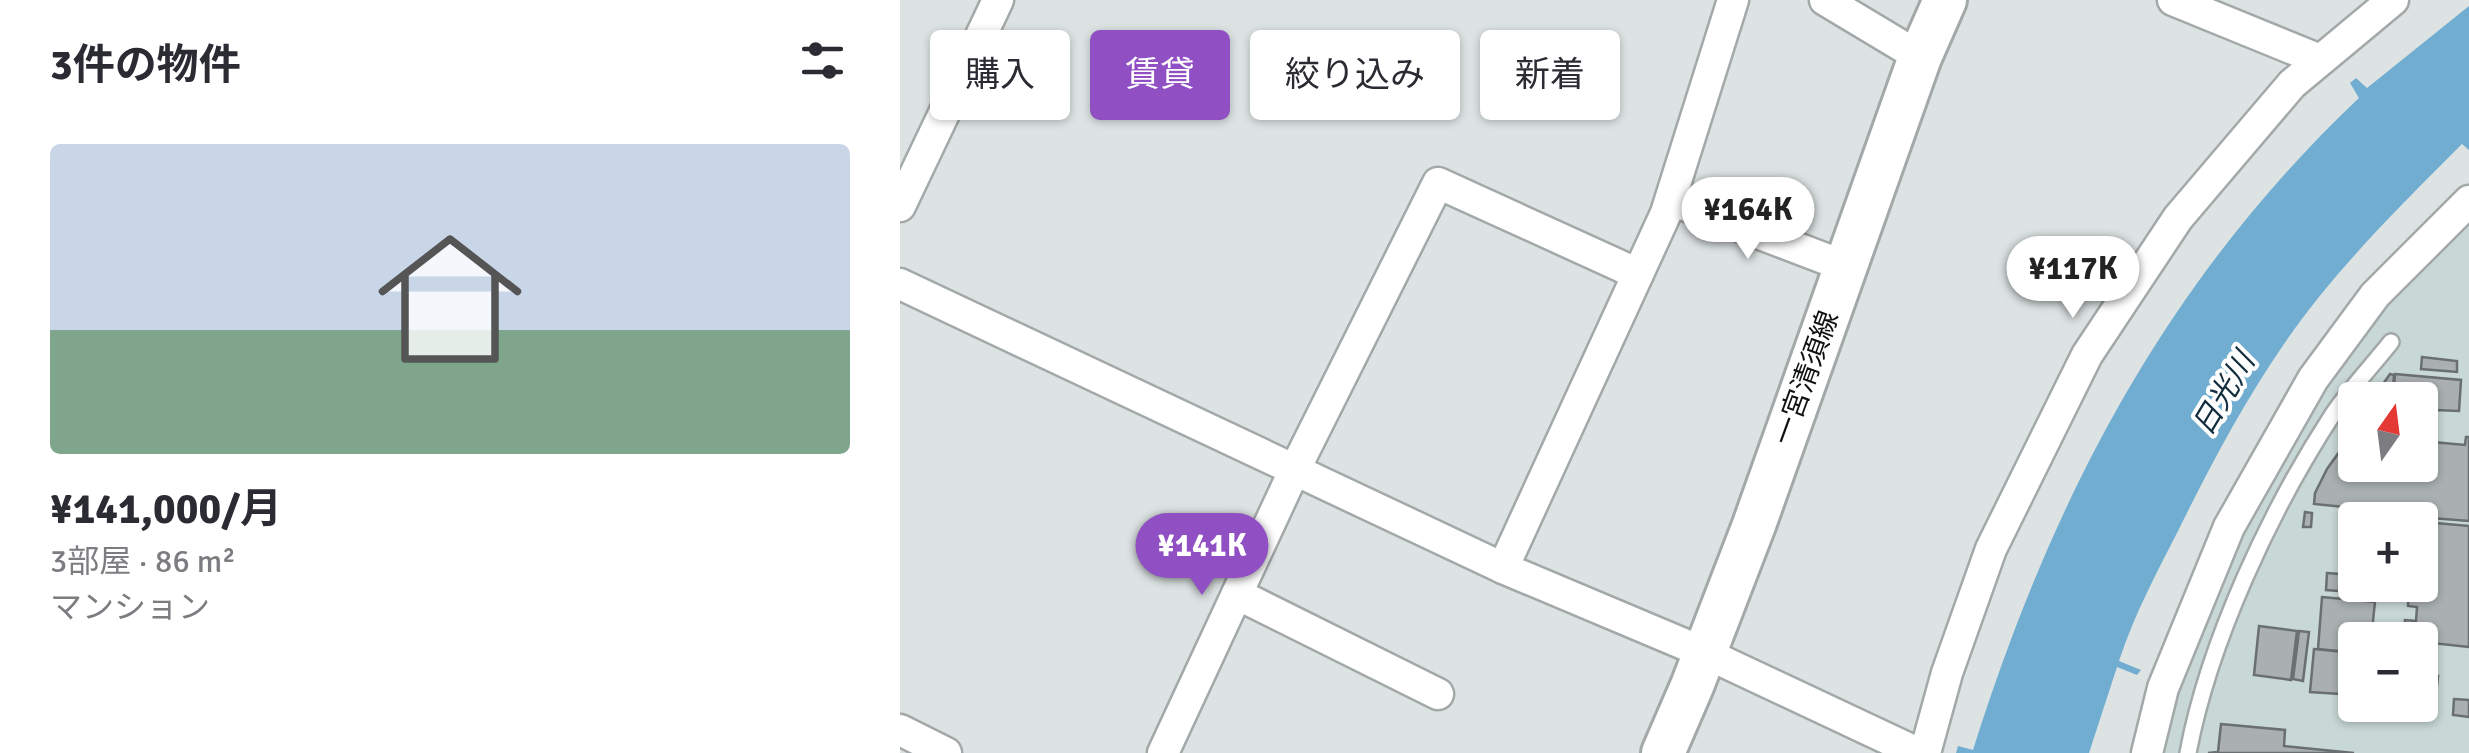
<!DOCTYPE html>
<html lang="ja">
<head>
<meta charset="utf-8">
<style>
  body { margin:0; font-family:Signika,"Noto Sans JP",sans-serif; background:#f7f7f7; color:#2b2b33; height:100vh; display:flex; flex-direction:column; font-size:38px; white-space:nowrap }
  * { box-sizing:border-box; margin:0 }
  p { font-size:32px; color:#7c7c81 }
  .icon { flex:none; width:55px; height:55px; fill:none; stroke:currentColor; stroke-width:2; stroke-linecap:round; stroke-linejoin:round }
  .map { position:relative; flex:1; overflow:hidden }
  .details { display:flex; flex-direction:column; background:#fff; width:900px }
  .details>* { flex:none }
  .hud { position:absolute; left:30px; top:30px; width:950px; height:90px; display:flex; gap:20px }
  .needle { width:65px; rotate:14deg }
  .fabs { position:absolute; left:1438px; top:382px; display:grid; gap:20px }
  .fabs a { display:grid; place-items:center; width:100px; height:100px; border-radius:10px; background:#fff; box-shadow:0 2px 8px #0004; font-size:50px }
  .price { position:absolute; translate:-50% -85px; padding:0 22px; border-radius:35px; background:#fff; color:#222; font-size:32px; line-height:65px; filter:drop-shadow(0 2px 5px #0008) }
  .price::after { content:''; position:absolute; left:50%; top:60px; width:30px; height:22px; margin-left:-15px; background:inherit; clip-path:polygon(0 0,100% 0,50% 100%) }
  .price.active { background:#914fc4; color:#fff }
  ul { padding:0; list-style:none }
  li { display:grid; align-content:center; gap:20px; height:530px; padding:0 50px }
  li+li { border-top:2px solid #e1e1e2 }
  li span { display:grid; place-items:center; height:310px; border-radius:10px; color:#555 }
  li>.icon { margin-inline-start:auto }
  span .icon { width:180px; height:180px; fill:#fffc; stroke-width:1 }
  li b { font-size:42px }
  h2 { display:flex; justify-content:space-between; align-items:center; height:120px; padding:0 50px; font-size:42px }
  .chip { padding:0 35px; border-radius:10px; background:#fff; box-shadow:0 2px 8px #0004; font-size:35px; line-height:90px }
  .chip.active { background:#914fc4; color:#fff }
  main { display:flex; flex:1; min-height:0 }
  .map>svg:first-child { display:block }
  .built { fill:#c8d8d6; fill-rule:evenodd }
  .water { fill:#71add1 }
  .building { fill:#aab0b1; stroke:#6a6f70; stroke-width:2.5 }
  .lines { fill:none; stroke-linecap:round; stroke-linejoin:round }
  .lane-casing { stroke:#a3a9a8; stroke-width:20 }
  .street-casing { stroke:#a3a9a8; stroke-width:35 }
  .secondary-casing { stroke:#a3a9a8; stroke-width:48 }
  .lane { stroke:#fff; stroke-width:15 }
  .street { stroke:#fff; stroke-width:30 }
  .secondary { stroke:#fff; stroke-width:42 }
  .labels { text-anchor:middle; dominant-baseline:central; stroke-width:8; stroke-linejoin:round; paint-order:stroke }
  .street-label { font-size:28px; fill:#101212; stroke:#fff }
  .water-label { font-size:30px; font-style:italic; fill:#122e3e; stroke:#fff }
</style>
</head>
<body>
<main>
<section class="details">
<h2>3件の物件<svg class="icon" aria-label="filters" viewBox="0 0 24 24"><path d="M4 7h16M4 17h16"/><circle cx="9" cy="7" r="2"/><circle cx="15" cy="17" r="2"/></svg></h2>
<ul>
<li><span style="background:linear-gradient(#c9d6e8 60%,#7fa58c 0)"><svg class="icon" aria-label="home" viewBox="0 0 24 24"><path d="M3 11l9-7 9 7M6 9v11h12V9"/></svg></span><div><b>¥141,000/月</b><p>3部屋 · 86 m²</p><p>マンション</p></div></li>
</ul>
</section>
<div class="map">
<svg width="1569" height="753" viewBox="0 0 1569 753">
  <rect width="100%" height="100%" fill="#dde3e3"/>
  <!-- built -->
  <path class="built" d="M 1569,220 L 1569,753 L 1253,753 L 1316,579 L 1406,414 L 1493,295 ZM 1455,400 L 1520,400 L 1520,465 L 1455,465 ZM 1455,520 L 1520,520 L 1520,585 L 1455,585 ZM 1455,640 L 1520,640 L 1520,705 L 1455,705 Z"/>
  <!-- water -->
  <path class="water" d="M 1569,6 L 1569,150 L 1562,144 C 1499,207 1434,271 1384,344 C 1344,402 1310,466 1279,529 C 1257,572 1234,615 1219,661 L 1241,670 L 1237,675 L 1217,667 L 1189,753 L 1056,753 L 1058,746 L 1073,750 C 1152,499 1266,280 1459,98 L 1450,83 L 1456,78 L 1467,88 Z"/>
  <!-- building -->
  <g class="building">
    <path d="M 1522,357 L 1557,361 L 1557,372 L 1521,369 Z"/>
    <path d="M 1490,374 L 1494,375 L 1492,400 L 1472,400 Z"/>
    <path d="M 1495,374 L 1561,380 L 1559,411 L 1535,410 L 1534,420 L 1520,419 L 1520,400 L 1493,400 Z"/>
    <path d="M 1520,427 L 1534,428 L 1533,442 L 1565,445 L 1566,437 L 1569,437 L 1569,521 L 1444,511 L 1444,507 L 1414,504 L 1415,493 L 1427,469 L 1450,437 L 1455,434 L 1455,465 L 1520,465 Z"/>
    <path d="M 1405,512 L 1412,513 L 1411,527 L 1403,527 Z"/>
    <path d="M 1444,518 L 1460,519 L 1455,520 L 1455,534 L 1442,533 Z"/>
    <path d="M 1525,522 L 1569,526 L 1569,647 L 1503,640 L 1505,620 L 1516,621 L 1517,607 L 1508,606 L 1509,585 L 1520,585 Z"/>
    <path d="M 1427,573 L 1453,575 L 1451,592 L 1426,590 Z"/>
    <path d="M 1422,597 L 1475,602 L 1471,640 L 1455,640 L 1455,653 L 1418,649 Z"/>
    <path d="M 1359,626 L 1397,631 L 1391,680 L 1354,675 Z"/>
    <path d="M 1399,631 L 1409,632 L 1403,681 L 1393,679 Z"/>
    <path d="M 1414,649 L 1455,653 L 1455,695 L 1410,692 Z"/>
    <path d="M 1520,675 L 1538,676 L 1536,695 L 1521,694 L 1520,708 L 1508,706 L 1520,705 Z"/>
    <path d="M 1554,699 L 1569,700 L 1569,717 L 1553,715 Z"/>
    <path d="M 1321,724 L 1385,730 L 1384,746 L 1454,753 L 1308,753 L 1318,752 Z"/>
  </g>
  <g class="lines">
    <defs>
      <path id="lane" d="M 1288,753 C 1309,641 1371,509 1433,414 C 1450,389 1472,366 1491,342"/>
      <g id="street">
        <path d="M 925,0 L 1020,57"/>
        <path d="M 1273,0 L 1420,60"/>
        <path d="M 771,200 L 947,267"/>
        <path d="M 0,206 L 98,0"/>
        <path d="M 0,284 L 603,568 L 805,653 L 1018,753"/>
        <path d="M 603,568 L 766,213 L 833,0"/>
        <path d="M 337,594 L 538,694"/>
        <path d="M 0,730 L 46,753"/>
        <path d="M 263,753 L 395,469 L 538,183 L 738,274"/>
        <path d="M 1025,753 L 1047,673 L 1091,549 L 1187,355 L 1278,218 L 1392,84 L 1493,0"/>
        <path d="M 1247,753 L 1263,688 L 1329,527 L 1413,379 L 1475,295 L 1569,201"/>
      </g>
      <path id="secondary" d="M 763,753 L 792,686 L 854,525 L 1020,57 L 1045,0"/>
    </defs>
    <!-- lane casing -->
    <use href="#lane" class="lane-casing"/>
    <!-- street casing -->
    <use href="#street" class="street-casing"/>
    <!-- secondary casing -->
    <use href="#secondary" class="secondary-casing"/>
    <!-- lane -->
    <use href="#lane" class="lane"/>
    <!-- street -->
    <use href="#street" class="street"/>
    <!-- secondary -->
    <use href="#secondary" class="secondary"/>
  </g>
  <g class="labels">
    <!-- street labels -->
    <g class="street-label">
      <text transform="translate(906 378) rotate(-70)">一宮清須線</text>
    </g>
    <!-- water labels -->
    <g class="water-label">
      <text transform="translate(1324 394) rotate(-59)">日光川</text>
    </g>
  </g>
</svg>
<div class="fabs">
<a><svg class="needle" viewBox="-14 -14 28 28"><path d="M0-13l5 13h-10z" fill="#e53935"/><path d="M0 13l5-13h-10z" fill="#7c7c81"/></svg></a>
<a>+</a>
<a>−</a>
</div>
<b class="price" style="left:848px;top:262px">¥164K</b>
<b class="price" style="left:1173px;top:321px">¥117K</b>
<b class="price active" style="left:302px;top:598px">¥141K</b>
<div class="hud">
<a class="chip">購入</a>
<a class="chip active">賃貸</a>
<a class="chip">絞り込み</a>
<a class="chip">新着</a>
</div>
</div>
</main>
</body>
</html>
